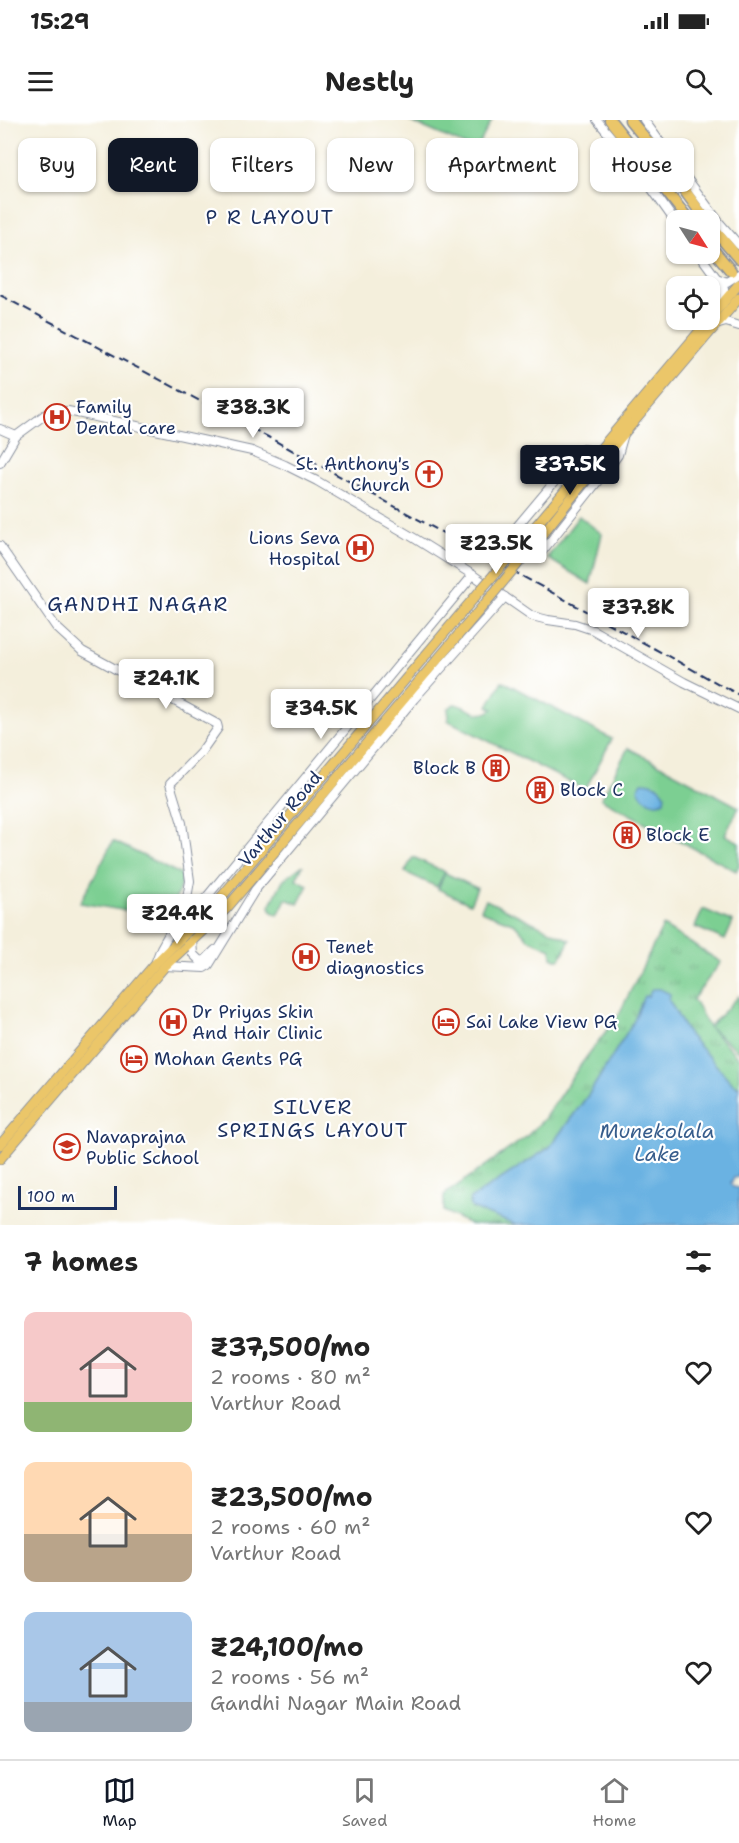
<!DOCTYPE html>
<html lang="en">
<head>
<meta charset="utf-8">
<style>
  body { margin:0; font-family:"Shantell Sans",sans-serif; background:#f2f2f2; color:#222; height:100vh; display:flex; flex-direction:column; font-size:22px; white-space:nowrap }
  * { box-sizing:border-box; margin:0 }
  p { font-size:20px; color:#767676 }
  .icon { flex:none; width:33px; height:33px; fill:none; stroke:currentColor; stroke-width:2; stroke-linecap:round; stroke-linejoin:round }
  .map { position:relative; height:1105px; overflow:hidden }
  .details { display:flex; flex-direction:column; background:#fff; flex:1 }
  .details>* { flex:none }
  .hud { position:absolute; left:18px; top:18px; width:704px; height:54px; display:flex; gap:12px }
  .needle { width:39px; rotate:126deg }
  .controls { position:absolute; left:666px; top:90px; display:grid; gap:12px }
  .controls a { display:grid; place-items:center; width:54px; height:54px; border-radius:12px; background:#fff; box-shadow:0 2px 4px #0004; font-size:30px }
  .scale { position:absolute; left:18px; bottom:15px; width:99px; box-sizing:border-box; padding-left:6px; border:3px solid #1b2f5e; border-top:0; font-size:16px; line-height:21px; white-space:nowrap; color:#1b2f5e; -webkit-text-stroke:4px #fff; paint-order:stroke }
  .price { position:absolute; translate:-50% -51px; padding:0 14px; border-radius:6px; background:#fff; color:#222; font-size:20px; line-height:39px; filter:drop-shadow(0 2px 3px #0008) }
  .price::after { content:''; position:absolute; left:50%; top:36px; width:18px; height:14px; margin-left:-9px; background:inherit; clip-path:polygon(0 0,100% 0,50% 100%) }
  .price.active { background:#111827; color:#fff }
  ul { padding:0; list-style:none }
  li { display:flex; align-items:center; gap:18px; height:150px; padding:0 24px }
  li span { display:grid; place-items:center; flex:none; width:168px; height:120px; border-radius:12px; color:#555 }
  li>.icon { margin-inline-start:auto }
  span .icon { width:72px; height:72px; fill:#fffc; stroke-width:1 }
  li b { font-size:26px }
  h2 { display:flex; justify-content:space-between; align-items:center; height:72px; padding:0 24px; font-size:26px }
  .tag { padding:0 21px; border-radius:12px; background:#fff; box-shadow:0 2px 4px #0004; font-size:21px; line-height:54px }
  .tag.active { background:#111827; color:#fff }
  .status { display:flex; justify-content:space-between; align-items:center; height:42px; padding:0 30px; background:#fff; direction:ltr }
  .status svg { height:16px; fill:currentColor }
  header { display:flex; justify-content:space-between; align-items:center; height:78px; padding:0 24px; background:#fff; font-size:27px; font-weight:700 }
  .tabs { display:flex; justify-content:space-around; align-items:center; height:84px; border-top:2px solid #e0e0e0; background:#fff; font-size:16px; color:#767676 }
  .tabs a { display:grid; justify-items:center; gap:3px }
  .tabs .active { color:#111827 }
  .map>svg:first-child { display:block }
  .green { fill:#7ccf92; stroke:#4c7f78; stroke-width:1.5 }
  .park { fill:url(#park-tufts); stroke:#4c7f78; stroke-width:1.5 }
  .water { fill:#6bb2e2; stroke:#4370a0; stroke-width:1.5 }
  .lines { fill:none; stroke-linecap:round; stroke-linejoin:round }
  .minor-casing { stroke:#888f9d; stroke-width:10 }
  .major-casing { stroke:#888f9d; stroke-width:11 }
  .highway-casing { stroke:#888f9d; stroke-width:13 }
  .minor { stroke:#fff; stroke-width:8 }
  .major { stroke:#ebc669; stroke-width:9 }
  .highway { stroke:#ebc669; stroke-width:10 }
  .rail { stroke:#1b2f5e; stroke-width:2; stroke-dasharray:9 4.5; stroke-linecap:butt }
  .major-bridge-casing { stroke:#888f9d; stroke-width:11; stroke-linecap:butt }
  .major-bridge { stroke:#ebc669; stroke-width:9 }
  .labels { text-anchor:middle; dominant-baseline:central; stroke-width:4.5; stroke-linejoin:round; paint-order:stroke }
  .poi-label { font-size:18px; fill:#1b2f5e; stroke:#fff; text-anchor:start }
  .street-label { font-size:18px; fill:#1b2f5e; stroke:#fff }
  .neighbourhood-label { font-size:20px; letter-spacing:1.5px; fill:#1b2f5e; stroke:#fff }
  .water-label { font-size:20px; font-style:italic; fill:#375d8c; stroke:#fff }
</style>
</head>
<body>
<div class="status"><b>15:29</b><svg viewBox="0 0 49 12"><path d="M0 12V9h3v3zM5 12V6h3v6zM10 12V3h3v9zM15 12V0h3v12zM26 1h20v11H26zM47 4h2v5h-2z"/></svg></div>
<header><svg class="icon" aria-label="menu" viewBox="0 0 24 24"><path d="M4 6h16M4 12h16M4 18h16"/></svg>Nestly<svg class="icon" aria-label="search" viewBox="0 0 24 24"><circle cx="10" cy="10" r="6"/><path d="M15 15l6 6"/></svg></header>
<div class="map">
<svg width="739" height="1105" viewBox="0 0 739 1105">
  <defs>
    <pattern id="park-tufts" width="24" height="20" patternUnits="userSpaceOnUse" patternTransform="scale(1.5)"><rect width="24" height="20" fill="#7ccf92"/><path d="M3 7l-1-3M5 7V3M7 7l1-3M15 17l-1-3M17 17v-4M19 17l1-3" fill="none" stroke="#65a87a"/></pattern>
  </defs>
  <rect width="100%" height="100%" fill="#fff"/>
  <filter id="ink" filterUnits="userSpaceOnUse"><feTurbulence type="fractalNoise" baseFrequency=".0167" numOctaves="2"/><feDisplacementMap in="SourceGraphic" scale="12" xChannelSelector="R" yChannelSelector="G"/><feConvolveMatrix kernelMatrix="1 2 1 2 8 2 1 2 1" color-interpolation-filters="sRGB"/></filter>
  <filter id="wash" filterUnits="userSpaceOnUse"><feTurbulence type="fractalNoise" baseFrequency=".008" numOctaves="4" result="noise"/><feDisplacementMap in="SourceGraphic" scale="24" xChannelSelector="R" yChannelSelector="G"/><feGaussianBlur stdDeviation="1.35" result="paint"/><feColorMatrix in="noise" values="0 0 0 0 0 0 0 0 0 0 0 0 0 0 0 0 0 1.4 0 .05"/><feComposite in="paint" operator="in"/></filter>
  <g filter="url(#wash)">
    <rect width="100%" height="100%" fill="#f4efdc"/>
    <!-- green -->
    <g class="green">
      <path d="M 492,0 L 476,30 L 409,1 L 409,0 Z"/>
      <path d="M 579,396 L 602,414 L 590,464 L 547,438 Z"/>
      <path d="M 502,561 L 612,619 L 585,670 L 447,600 L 449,598 L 448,589 L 454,584 C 469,586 478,601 493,589 L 488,586 Z"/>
      <path d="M 628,628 L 739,687 L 725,715 L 739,722 L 739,745 L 736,751 L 601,679 Z"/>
      <path d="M 113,721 L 184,756 L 171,792 L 152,781 L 145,794 L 80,783 Z"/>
      <path d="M 413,737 L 445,752 L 437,767 L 405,752 Z"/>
      <path d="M 303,745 L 296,759 L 308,765 L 298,784 L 286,779 L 278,795 L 272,792 L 270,786 L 283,760 Z"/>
      <path d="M 445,753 L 477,768 L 470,784 L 438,769 Z"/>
      <path d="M 703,789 L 733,802 L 725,820 L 695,807 Z"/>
      <path d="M 739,876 L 739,932 L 709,907 Z"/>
    </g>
    <!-- park -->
    <g class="park">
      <path d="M 486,780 L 570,820 L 560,839 L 556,839 L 552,837 L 551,829 L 528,819 L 515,804 L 483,792 L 481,789 Z"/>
      <path d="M 663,806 L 721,842 L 693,879 L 709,907 L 739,938 L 739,967 L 733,964 L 688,914 L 669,880 L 644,877 L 634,901 L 589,974 L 549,1028 L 470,1079 L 474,1089 L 516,1105 L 471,1105 L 444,1091 L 444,1075 L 526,1017 L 544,999 L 579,947 L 619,894 Z"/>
    </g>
    <!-- water -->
    <g class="water">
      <path d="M 642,662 C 652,662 660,665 665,674 L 664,681 C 653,687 642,678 638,669 Z"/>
      <path d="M 652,869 L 660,869 L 670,874 L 669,880 L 688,914 L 733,964 L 739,967 L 739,1057 L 734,1058 L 731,1063 L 733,1067 L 739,1068 L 739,1105 L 516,1105 L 474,1089 L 470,1086 L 470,1079 L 549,1028 L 589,974 L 634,901 L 644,876 L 648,876 Z"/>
    </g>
  </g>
  <g filter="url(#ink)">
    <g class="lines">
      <defs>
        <g id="minor">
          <path d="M 597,0 L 637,48 L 676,103"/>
          <path d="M 644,0 L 719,102 L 739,125"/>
          <path d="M 699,134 L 724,168 L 723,183"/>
          <path d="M 719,159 L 727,162 L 739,154"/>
          <path d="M 719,204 L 726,202 L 739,206"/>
          <path d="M 0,309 L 16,316 L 50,291 L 68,291 L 252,331 L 285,345 L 317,361 L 414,418 L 473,455 L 532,496 L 548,500 L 575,504 L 593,510 L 684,562 L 739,589"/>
          <path d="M 0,343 L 16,316"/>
          <path d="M 520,415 L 514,410 L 582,329 L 596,331"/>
          <path d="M 0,426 L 56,507 L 82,531 L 217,604 L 218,608 L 201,632 L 170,664 L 182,703 L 190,761 L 187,778 L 180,795"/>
          <path d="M 538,430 L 541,433 L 613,342 L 618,335 L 624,314"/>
          <path d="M 192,820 L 193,834 L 200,841 L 205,840 L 215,830"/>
          <path d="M 156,841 L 161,828 L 179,796 L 205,779 L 473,455"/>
          <path d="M 165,846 L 204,848 L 209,845 L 255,770 L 414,579 L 505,477"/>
        </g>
        <g id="major">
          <path d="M 710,198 L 739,164"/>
          <path d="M 575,338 L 582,339 L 587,343"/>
          <path d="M 528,415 L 709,200"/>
          <path d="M 536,422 L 604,337 L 739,178"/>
          <path d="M 0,1025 L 155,844 L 218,781 L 479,472"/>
          <path d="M 0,1039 L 165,846 L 226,789 L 488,480"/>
        </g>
        <g id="highway">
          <path d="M 610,0 L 689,100"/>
          <path d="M 630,0 L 658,34 L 706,100"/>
          <path d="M 710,105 L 739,139"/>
          <path d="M 710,126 L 731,151"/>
        </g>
      </defs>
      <!-- minor casing -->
      <use href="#minor" class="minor-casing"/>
      <!-- major casing -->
      <use href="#major" class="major-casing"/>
      <!-- highway casing -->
      <use href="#highway" class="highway-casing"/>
      <!-- minor -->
      <use href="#minor" class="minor"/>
      <!-- major -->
      <use href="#major" class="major"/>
      <!-- highway -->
      <use href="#highway" class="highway"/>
      <!-- rail -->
      <path class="rail" d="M 0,175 L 268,317 L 739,575"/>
      <defs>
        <g id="major-bridge">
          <path d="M 479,472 L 528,415"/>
          <path d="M 488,480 L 536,422"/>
        </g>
      </defs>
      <!-- major-bridge casing -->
      <use href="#major-bridge" class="major-bridge-casing"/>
      <!-- major-bridge -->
      <use href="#major-bridge" class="major-bridge"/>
    </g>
  </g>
  <!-- icons -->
  <defs>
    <symbol id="hospital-ring" viewBox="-11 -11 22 22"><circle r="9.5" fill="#fff" stroke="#c8321e" stroke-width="1.5"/><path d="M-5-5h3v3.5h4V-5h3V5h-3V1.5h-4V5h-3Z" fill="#c8321e"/></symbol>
    <symbol id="church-ring" viewBox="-11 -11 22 22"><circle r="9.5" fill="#fff" stroke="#c8321e" stroke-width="1.5"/><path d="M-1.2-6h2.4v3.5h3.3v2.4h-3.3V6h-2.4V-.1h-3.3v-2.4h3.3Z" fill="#c8321e"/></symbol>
    <symbol id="building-ring" viewBox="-11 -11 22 22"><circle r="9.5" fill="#fff" stroke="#c8321e" stroke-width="1.5"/><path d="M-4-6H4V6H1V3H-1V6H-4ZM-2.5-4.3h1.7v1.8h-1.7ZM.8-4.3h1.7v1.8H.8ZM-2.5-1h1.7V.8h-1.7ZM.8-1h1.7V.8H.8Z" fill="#c8321e"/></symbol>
    <symbol id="hotel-ring" viewBox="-11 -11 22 22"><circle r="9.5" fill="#fff" stroke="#c8321e" stroke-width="1.5"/><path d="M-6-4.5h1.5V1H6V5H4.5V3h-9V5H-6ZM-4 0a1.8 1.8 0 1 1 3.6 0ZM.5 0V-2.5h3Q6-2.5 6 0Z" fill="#c8321e"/></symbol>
    <symbol id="school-ring" viewBox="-11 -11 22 22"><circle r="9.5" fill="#fff" stroke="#c8321e" stroke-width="1.5"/><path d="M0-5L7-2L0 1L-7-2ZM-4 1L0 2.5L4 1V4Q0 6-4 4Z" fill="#c8321e"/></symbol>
  </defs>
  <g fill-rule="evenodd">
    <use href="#hospital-ring" x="42" y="282" width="30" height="30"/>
    <use href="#church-ring" x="414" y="339" width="30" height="30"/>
    <use href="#hospital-ring" x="345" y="413" width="30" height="30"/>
    <use href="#building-ring" x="481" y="633" width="30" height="30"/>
    <use href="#building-ring" x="525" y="655" width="30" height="30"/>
    <use href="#building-ring" x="612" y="700" width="30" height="30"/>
    <use href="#hospital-ring" x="291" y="822" width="30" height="30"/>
    <use href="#hospital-ring" x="158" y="887" width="30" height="30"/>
    <use href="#hotel-ring" x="431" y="887" width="30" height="30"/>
    <use href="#hotel-ring" x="119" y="924" width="30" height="30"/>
    <use href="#school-ring" x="52" y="1012" width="30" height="30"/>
  </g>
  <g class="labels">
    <!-- poi labels -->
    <g class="poi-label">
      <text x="76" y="287">Family<tspan x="76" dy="21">Dental care</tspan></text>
      <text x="410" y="344" text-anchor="end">St. Anthony's<tspan x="410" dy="21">Church</tspan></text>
      <text x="340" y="418" text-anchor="end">Lions Seva<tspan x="340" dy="21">Hospital</tspan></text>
      <text x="476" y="648" text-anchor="end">Block B</text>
      <text x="560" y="670">Block C</text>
      <text x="646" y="715">Block E</text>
      <text x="326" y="827">Tenet<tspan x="326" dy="21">diagnostics</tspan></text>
      <text x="192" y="892">Dr Priyas Skin<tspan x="192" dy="21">And Hair Clinic</tspan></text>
      <text x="466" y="902">Sai Lake View PG</text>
      <text x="154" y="939">Mohan Gents PG</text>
      <text x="86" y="1017">Navaprajna<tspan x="86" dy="21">Public School</tspan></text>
    </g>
    <!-- street labels -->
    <g class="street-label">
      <text transform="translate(280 699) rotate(-50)">Varthur Road</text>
    </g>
    <!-- neighbourhood labels -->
    <g class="neighbourhood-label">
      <text x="270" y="97">P R LAYOUT</text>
      <text x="138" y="484">GANDHI NAGAR</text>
      <text x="313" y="987">SILVER<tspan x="313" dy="23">SPRINGS LAYOUT</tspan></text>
    </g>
    <!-- water labels -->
    <g class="water-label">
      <text x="657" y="1011">Munekolala<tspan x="657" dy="23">Lake</tspan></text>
    </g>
  </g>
</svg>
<div class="controls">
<a><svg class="needle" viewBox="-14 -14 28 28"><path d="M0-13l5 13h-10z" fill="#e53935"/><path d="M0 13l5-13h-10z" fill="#767676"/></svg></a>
<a><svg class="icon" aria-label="locate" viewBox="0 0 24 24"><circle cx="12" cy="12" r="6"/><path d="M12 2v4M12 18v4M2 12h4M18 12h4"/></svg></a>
</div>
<div class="scale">100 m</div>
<b class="price" style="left:253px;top:319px">₹38.3K</b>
<b class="price active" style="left:570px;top:376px">₹37.5K</b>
<b class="price" style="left:496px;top:455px">₹23.5K</b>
<b class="price" style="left:638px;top:519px">₹37.8K</b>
<b class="price" style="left:166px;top:590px">₹24.1K</b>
<b class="price" style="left:321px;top:620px">₹34.5K</b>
<b class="price" style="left:177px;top:825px">₹24.4K</b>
<div class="hud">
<a class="tag">Buy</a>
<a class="tag active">Rent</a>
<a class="tag">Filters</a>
<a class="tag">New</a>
<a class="tag">Apartment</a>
<a class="tag">House</a>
</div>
</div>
<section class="details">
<h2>7 homes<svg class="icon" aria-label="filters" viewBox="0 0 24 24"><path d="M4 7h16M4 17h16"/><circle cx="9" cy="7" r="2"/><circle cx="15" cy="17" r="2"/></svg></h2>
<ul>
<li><span style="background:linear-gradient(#f6c9c9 75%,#8fb573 0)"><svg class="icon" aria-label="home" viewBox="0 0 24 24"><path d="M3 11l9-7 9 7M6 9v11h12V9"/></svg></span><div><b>₹37,500/mo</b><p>2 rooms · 80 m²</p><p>Varthur Road</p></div><svg class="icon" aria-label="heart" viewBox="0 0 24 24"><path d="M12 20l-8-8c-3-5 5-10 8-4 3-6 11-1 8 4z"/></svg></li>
<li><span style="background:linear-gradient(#ffd9b3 60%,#b9a48a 0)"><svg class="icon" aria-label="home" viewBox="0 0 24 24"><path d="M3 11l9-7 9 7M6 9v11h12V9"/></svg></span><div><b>₹23,500/mo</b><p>2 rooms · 60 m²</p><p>Varthur Road</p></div><svg class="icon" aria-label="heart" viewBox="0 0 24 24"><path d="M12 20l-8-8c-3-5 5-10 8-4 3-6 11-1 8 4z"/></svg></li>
<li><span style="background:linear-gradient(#a9c7e8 75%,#9aa5b1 0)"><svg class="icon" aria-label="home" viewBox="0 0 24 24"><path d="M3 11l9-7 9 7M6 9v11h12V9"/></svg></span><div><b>₹24,100/mo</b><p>2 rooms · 56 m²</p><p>Gandhi Nagar Main Road</p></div><svg class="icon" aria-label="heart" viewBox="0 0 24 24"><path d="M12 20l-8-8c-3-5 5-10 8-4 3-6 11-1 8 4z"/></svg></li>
</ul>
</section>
<nav class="tabs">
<a class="active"><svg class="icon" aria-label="map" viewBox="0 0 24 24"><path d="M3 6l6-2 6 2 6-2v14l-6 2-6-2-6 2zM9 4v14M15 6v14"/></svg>Map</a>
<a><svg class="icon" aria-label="saved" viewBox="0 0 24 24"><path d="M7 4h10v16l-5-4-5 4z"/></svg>Saved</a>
<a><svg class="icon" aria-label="home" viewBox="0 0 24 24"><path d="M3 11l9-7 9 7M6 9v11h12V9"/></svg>Home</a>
</nav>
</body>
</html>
